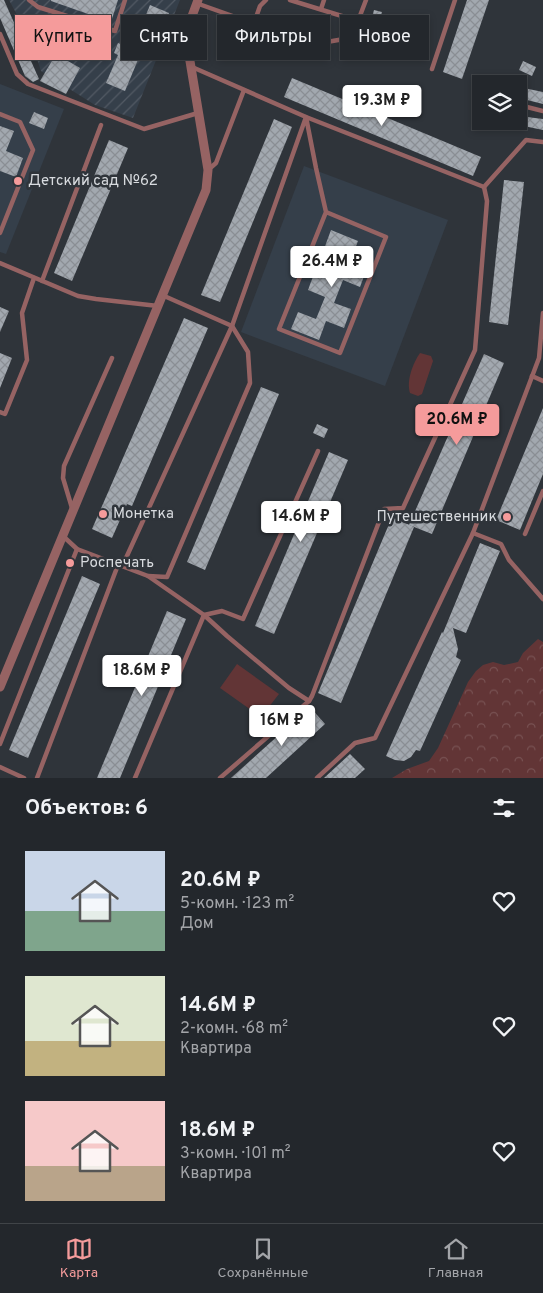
<!DOCTYPE html>
<html lang="ru">
<head>
<meta charset="utf-8">
<style>
  body { margin:0; font-family:Overpass,sans-serif; background:#2b2f34; color:#f1f3f6; height:100vh; display:flex; flex-direction:column; font-size:19px; white-space:nowrap }
  * { box-sizing:border-box; margin:0 }
  p { font-size:16px; color:#a3a5a9 }
  .icon { flex:none; width:28px; height:28px; fill:none; stroke:currentColor; stroke-width:2; stroke-linecap:round; stroke-linejoin:round }
  .map { position:relative; height:778px; overflow:hidden }
  .side { display:flex; flex-direction:column; background:#23272c; flex:1 }
  .side>* { flex:none }
  .banner { position:absolute; left:15px; top:15px; width:514px; height:45px; display:flex; gap:10px }
  .buttons { position:absolute; left:472px; top:75px; display:grid; gap:10px }
  .buttons a { display:grid; place-items:center; width:55px; height:55px; border-radius:0px; background:#23272c; box-shadow:0 2px 8px #0003,0 0 0 1px #404448; font-size:25px }
  .price { position:absolute; translate:-50% -42px; padding:0 11px; border-radius:5px; background:#fff; color:#222; font-size:16px; line-height:32px; filter:drop-shadow(0 1px 2px #0008) }
  .price::after { content:''; position:absolute; left:50%; top:30px; width:15px; height:11px; margin-left:-8px; background:inherit; clip-path:polygon(0 0,100% 0,50% 100%) }
  .price.active { background:#f59b9b; color:#111 }
  ul { padding:0; list-style:none }
  li { display:flex; align-items:center; gap:15px; height:125px; padding:0 25px }
  li span { display:grid; place-items:center; flex:none; width:140px; height:100px; border-radius:0px; color:#555 }
  li>.icon { margin-inline-start:auto }
  span .icon { width:60px; height:60px; fill:#fffc; stroke-width:1 }
  li b { font-size:21px }
  h2 { display:flex; justify-content:space-between; align-items:center; height:60px; padding:0 25px; font-size:21px }
  .tag { padding:0 18px; border-radius:0px; background:#23272c; box-shadow:0 2px 8px #0003,0 0 0 1px #404448; font-size:18px; line-height:45px }
  .tag.active { background:#f59b9b; color:#111 }
  .tab-bar { display:flex; justify-content:space-around; align-items:center; height:70px; border-top:1px solid #404448; background:#23272c; font-size:14px; color:#a3a5a9 }
  .tab-bar a { display:grid; justify-items:center; gap:2px }
  .tab-bar .active { color:#f59b9b }
  .map>svg:first-child { display:block }
  .built { fill:#353f4a }
  .industrial { fill:url(#industrial-furrows) }
  .grass { fill:#623536 }
  .forest { fill:url(#forest-crowns) }
  .building { fill:url(#building-cross-hatch) }
  .lines { fill:none; stroke-linecap:round; stroke-linejoin:round }
  .lane { stroke:#966363; stroke-width:4.5 }
  .street { stroke:#966363; stroke-width:9 }
  .poi-dot { fill:#f59b9b; stroke:#2f343a; stroke-width:2 }
  .labels { text-anchor:middle; dominant-baseline:central; stroke-width:5; stroke-linejoin:round; paint-order:stroke }
  .poi-label { font-size:15px; fill:#d8dbdf; stroke:#2f343a; text-anchor:start }
</style>
</head>
<body>
<div class="map">
<svg width="543" height="778" viewBox="0 0 543 778">
  <defs>
    <pattern id="industrial-furrows" width="10" height="10" patternUnits="userSpaceOnUse" patternTransform="scale(1.25)"><rect width="10" height="10" fill="#353f4a"/><path d="M-1 1l2-2M0 10L10 0M9 11l2-2" fill="none" stroke="#525a64"/></pattern>
    <pattern id="forest-crowns" width="20" height="18" patternUnits="userSpaceOnUse" patternTransform="scale(1.25)"><rect width="20" height="18" fill="#623536"/><path d="M2 6a3 3 0 1 1 6 0M12 15a3 3 0 1 1 6 0" fill="none" stroke="#785253"/></pattern>
    <pattern id="building-cross-hatch" width="8" height="8" patternUnits="userSpaceOnUse" patternTransform="scale(1.25)"><rect width="8" height="8" fill="#a2a8af"/><path d="M0 0l8 8M0 8l8-8" fill="none" stroke="#8a8e94"/></pattern>
  </defs>
  <rect width="100%" height="100%" fill="#2f343a"/>
  <!-- built -->
  <g class="built">
    <path d="M 0,84 L 64,109 L 6,254 L 0,252 Z"/>
    <path d="M 304,166 L 448,220 L 385,386 L 241,332 Z"/>
  </g>
  <!-- industrial -->
  <path class="industrial" d="M 9,0 L 180,0 L 133,118 L 95,105 L 41,71 L 31,41 Z"/>
  <!-- grass -->
  <g class="grass">
    <path d="M 420,353 L 431,356 L 433,361 L 422,394 L 418,396 L 410,393 C 406,381 413,363 420,353 Z"/>
    <path d="M 237,664 L 279,694 L 261,717 L 220,688 Z"/>
  </g>
  <!-- forest -->
  <path class="forest" d="M 538,639 L 543,642 L 543,778 L 392,778 L 407,769 L 429,761 L 438,748 L 468,682 L 476,671 L 483,665 L 493,662 L 504,665 L 518,662 L 523,653 Z"/>
  <!-- building -->
  <g class="building">
    <path d="M 0,0 L 4,0 L 39,79 L 33,82 L 25,76 L 0,18 Z"/>
    <path d="M 51,0 L 118,0 L 111,22 L 51,1 Z"/>
    <path d="M 467,0 L 489,0 L 462,79 L 443,72 Z"/>
    <path d="M 150,5 L 169,13 L 155,47 L 145,43 L 125,91 L 106,83 L 118,55 L 114,53 L 118,43 L 132,49 Z"/>
    <path d="M 374,10 L 382,12 L 376,31 L 369,28 Z"/>
    <path d="M 56,54 L 80,68 L 66,94 L 40,81 Z"/>
    <path d="M 523,61 L 536,67 L 532,76 L 519,70 Z"/>
    <path d="M 292,78 L 481,157 L 473,176 L 284,97 Z"/>
    <path d="M 519,87 L 543,92 L 543,104 L 519,98 Z"/>
    <path d="M 34,112 L 48,118 L 44,129 L 29,123 Z"/>
    <path d="M 519,116 L 543,119 L 543,130 L 519,125 Z"/>
    <path d="M 274,119 L 292,127 L 220,302 L 201,295 Z"/>
    <path d="M 0,126 L 14,131 L 6,151 L 23,158 L 16,177 L 0,171 Z"/>
    <path d="M 109,140 L 128,148 L 72,281 L 54,273 Z"/>
    <path d="M 504,180 L 524,182 L 508,325 L 489,322 Z"/>
    <path d="M 331,230 L 358,241 L 350,262 L 367,268 L 360,287 L 343,280 L 334,303 L 351,309 L 344,328 L 326,321 L 319,340 L 291,329 L 298,312 L 316,319 L 325,297 L 308,290 L 315,271 L 333,279 L 342,256 L 324,249 Z"/>
    <path d="M 0,307 L 9,311 L 0,332 Z"/>
    <path d="M 184,318 L 208,328 L 132,506 L 127,504 L 112,538 L 92,529 Z"/>
    <path d="M 0,353 L 12,358 L 0,388 Z"/>
    <path d="M 484,354 L 504,363 L 432,534 L 409,525 Z"/>
    <path d="M 261,387 L 279,394 L 205,570 L 187,562 Z"/>
    <path d="M 543,408 L 543,474 L 520,530 L 496,520 Z"/>
    <path d="M 317,424 L 328,429 L 324,438 L 313,433 Z"/>
    <path d="M 329,452 L 348,460 L 274,634 L 255,626 Z"/>
    <path d="M 392,517 L 414,527 L 341,703 L 318,693 Z"/>
    <path d="M 480,543 L 500,551 L 466,633 L 453,628 L 458,649 L 456,657 L 461,660 L 420,751 L 416,750 L 411,757 L 404,761 L 395,760 L 386,756 L 442,632 L 443,633 Z"/>
    <path d="M 82,576 L 100,584 L 28,758 L 9,750 Z"/>
    <path d="M 167,611 L 186,619 L 120,778 L 97,778 Z"/>
    <path d="M 310,707 L 325,724 L 266,778 L 231,778 Z"/>
    <path d="M 350,754 L 365,769 L 355,778 L 324,778 Z"/>
  </g>
  <g class="lines">
    <!-- lane -->
    <g class="lane">
      <path d="M 29,0 L 38,7 L 115,31 L 125,0"/>
      <path d="M 290,0 L 358,21"/>
      <path d="M 196,3 L 294,38 L 321,43 L 344,39 L 358,21 L 366,0"/>
      <path d="M 321,9 L 324,0"/>
      <path d="M 254,23 L 260,6 L 266,0"/>
      <path d="M 0,34 L 17,74 L 28,84 L 144,129 L 198,113"/>
      <path d="M 192,67 L 306,117 L 484,187 L 526,140 L 543,142"/>
      <path d="M 432,69 L 455,0"/>
      <path d="M 519,105 L 543,111"/>
      <path d="M 0,114 L 20,122 L 33,150 L 0,233"/>
      <path d="M 208,170 L 216,163 L 244,90"/>
      <path d="M 0,263 L 78,296 L 96,299 L 158,306"/>
      <path d="M 42,281 L 101,125"/>
      <path d="M 532,376 L 543,381"/>
      <path d="M 0,412 L 5,414 L 27,360 L 22,313 L 34,278"/>
      <path d="M 72,508 L 63,478 L 64,466 L 112,358"/>
      <path d="M 473,533 L 501,544 L 509,560 L 543,599"/>
      <path d="M 525,534 L 543,491"/>
      <path d="M 63,536 L 77,549 L 148,576 L 204,615 L 227,636 L 289,688 L 309,701"/>
      <path d="M 148,576 L 167,577 L 250,383 L 248,352 L 232,326 L 162,295"/>
      <path d="M 0,744 L 77,549"/>
      <path d="M 0,767 L 24,778"/>
      <path d="M 37,778 L 118,565 L 126,558 L 232,326 L 306,117 L 316,168 L 326,212 L 386,237 L 340,353 L 279,329 L 326,212"/>
      <path d="M 135,778 L 204,615 L 222,611 L 243,619 L 318,451"/>
      <path d="M 220,778 L 309,701 L 312,696 L 384,509 L 403,508 L 475,350 L 487,201 L 484,187"/>
      <path d="M 317,778 L 355,743 L 375,738 L 473,533 L 539,358 L 543,313"/>
    </g>
    <!-- street -->
    <path class="street" d="M 0,687 L 206,190 L 208,170 L 187,43 L 188,27 L 198,0"/>
  </g>
  <!-- markers -->
  <g class="poi-dot">
    <circle cx="18" cy="181" r="5"/>
    <circle cx="103" cy="514" r="5"/>
    <circle cx="507" cy="517" r="5"/>
    <circle cx="70" cy="563" r="5"/>
  </g>
  <g class="labels">
    <!-- poi labels -->
    <g class="poi-label">
      <text x="28" y="181">Детский сад №62</text>
      <text x="113" y="514">Монетка</text>
      <text x="497" y="517" text-anchor="end">Путешественник</text>
      <text x="80" y="563">Роспечать</text>
    </g>
  </g>
</svg>
<div class="buttons">
<a><svg class="icon" aria-label="layers" viewBox="0 0 24 24"><path d="M12 4l9 5-9 5-9-5zM3 14l9 5 9-5"/></svg></a>
</div>
<b class="price" style="left:382px;top:127px">19.3M ₽</b>
<b class="price" style="left:332px;top:288px">26.4M ₽</b>
<b class="price active" style="left:457px;top:446px">20.6M ₽</b>
<b class="price" style="left:301px;top:543px">14.6M ₽</b>
<b class="price" style="left:142px;top:697px">18.6M ₽</b>
<b class="price" style="left:282px;top:747px">16M ₽</b>
<div class="banner">
<a class="tag active">Купить</a>
<a class="tag">Снять</a>
<a class="tag">Фильтры</a>
<a class="tag">Новое</a>
</div>
</div>
<section class="side">
<h2>Объектов: 6<svg class="icon" aria-label="filters" viewBox="0 0 24 24"><path d="M4 7h16M4 17h16"/><circle cx="9" cy="7" r="2"/><circle cx="15" cy="17" r="2"/></svg></h2>
<ul>
<li><span style="background:linear-gradient(#c9d6e8 60%,#7fa58c 0)"><svg class="icon" aria-label="home" viewBox="0 0 24 24"><path d="M3 11l9-7 9 7M6 9v11h12V9"/></svg></span><div><b>20.6M ₽</b><p>5-комн. · 123 m²</p><p>Дом</p></div><svg class="icon" aria-label="heart" viewBox="0 0 24 24"><path d="M12 20l-8-8c-3-5 5-10 8-4 3-6 11-1 8 4z"/></svg></li>
<li><span style="background:linear-gradient(#dfe7d0 65%,#c2b280 0)"><svg class="icon" aria-label="home" viewBox="0 0 24 24"><path d="M3 11l9-7 9 7M6 9v11h12V9"/></svg></span><div><b>14.6M ₽</b><p>2-комн. · 68 m²</p><p>Квартира</p></div><svg class="icon" aria-label="heart" viewBox="0 0 24 24"><path d="M12 20l-8-8c-3-5 5-10 8-4 3-6 11-1 8 4z"/></svg></li>
<li><span style="background:linear-gradient(#f6c9c9 65%,#b9a48a 0)"><svg class="icon" aria-label="home" viewBox="0 0 24 24"><path d="M3 11l9-7 9 7M6 9v11h12V9"/></svg></span><div><b>18.6M ₽</b><p>3-комн. · 101 m²</p><p>Квартира</p></div><svg class="icon" aria-label="heart" viewBox="0 0 24 24"><path d="M12 20l-8-8c-3-5 5-10 8-4 3-6 11-1 8 4z"/></svg></li>
</ul>
</section>
<nav class="tab-bar">
<a class="active"><svg class="icon" aria-label="map" viewBox="0 0 24 24"><path d="M3 6l6-2 6 2 6-2v14l-6 2-6-2-6 2zM9 4v14M15 6v14"/></svg>Карта</a>
<a><svg class="icon" aria-label="saved" viewBox="0 0 24 24"><path d="M7 4h10v16l-5-4-5 4z"/></svg>Сохранённые</a>
<a><svg class="icon" aria-label="home" viewBox="0 0 24 24"><path d="M3 11l9-7 9 7M6 9v11h12V9"/></svg>Главная</a>
</nav>
</body>
</html>
